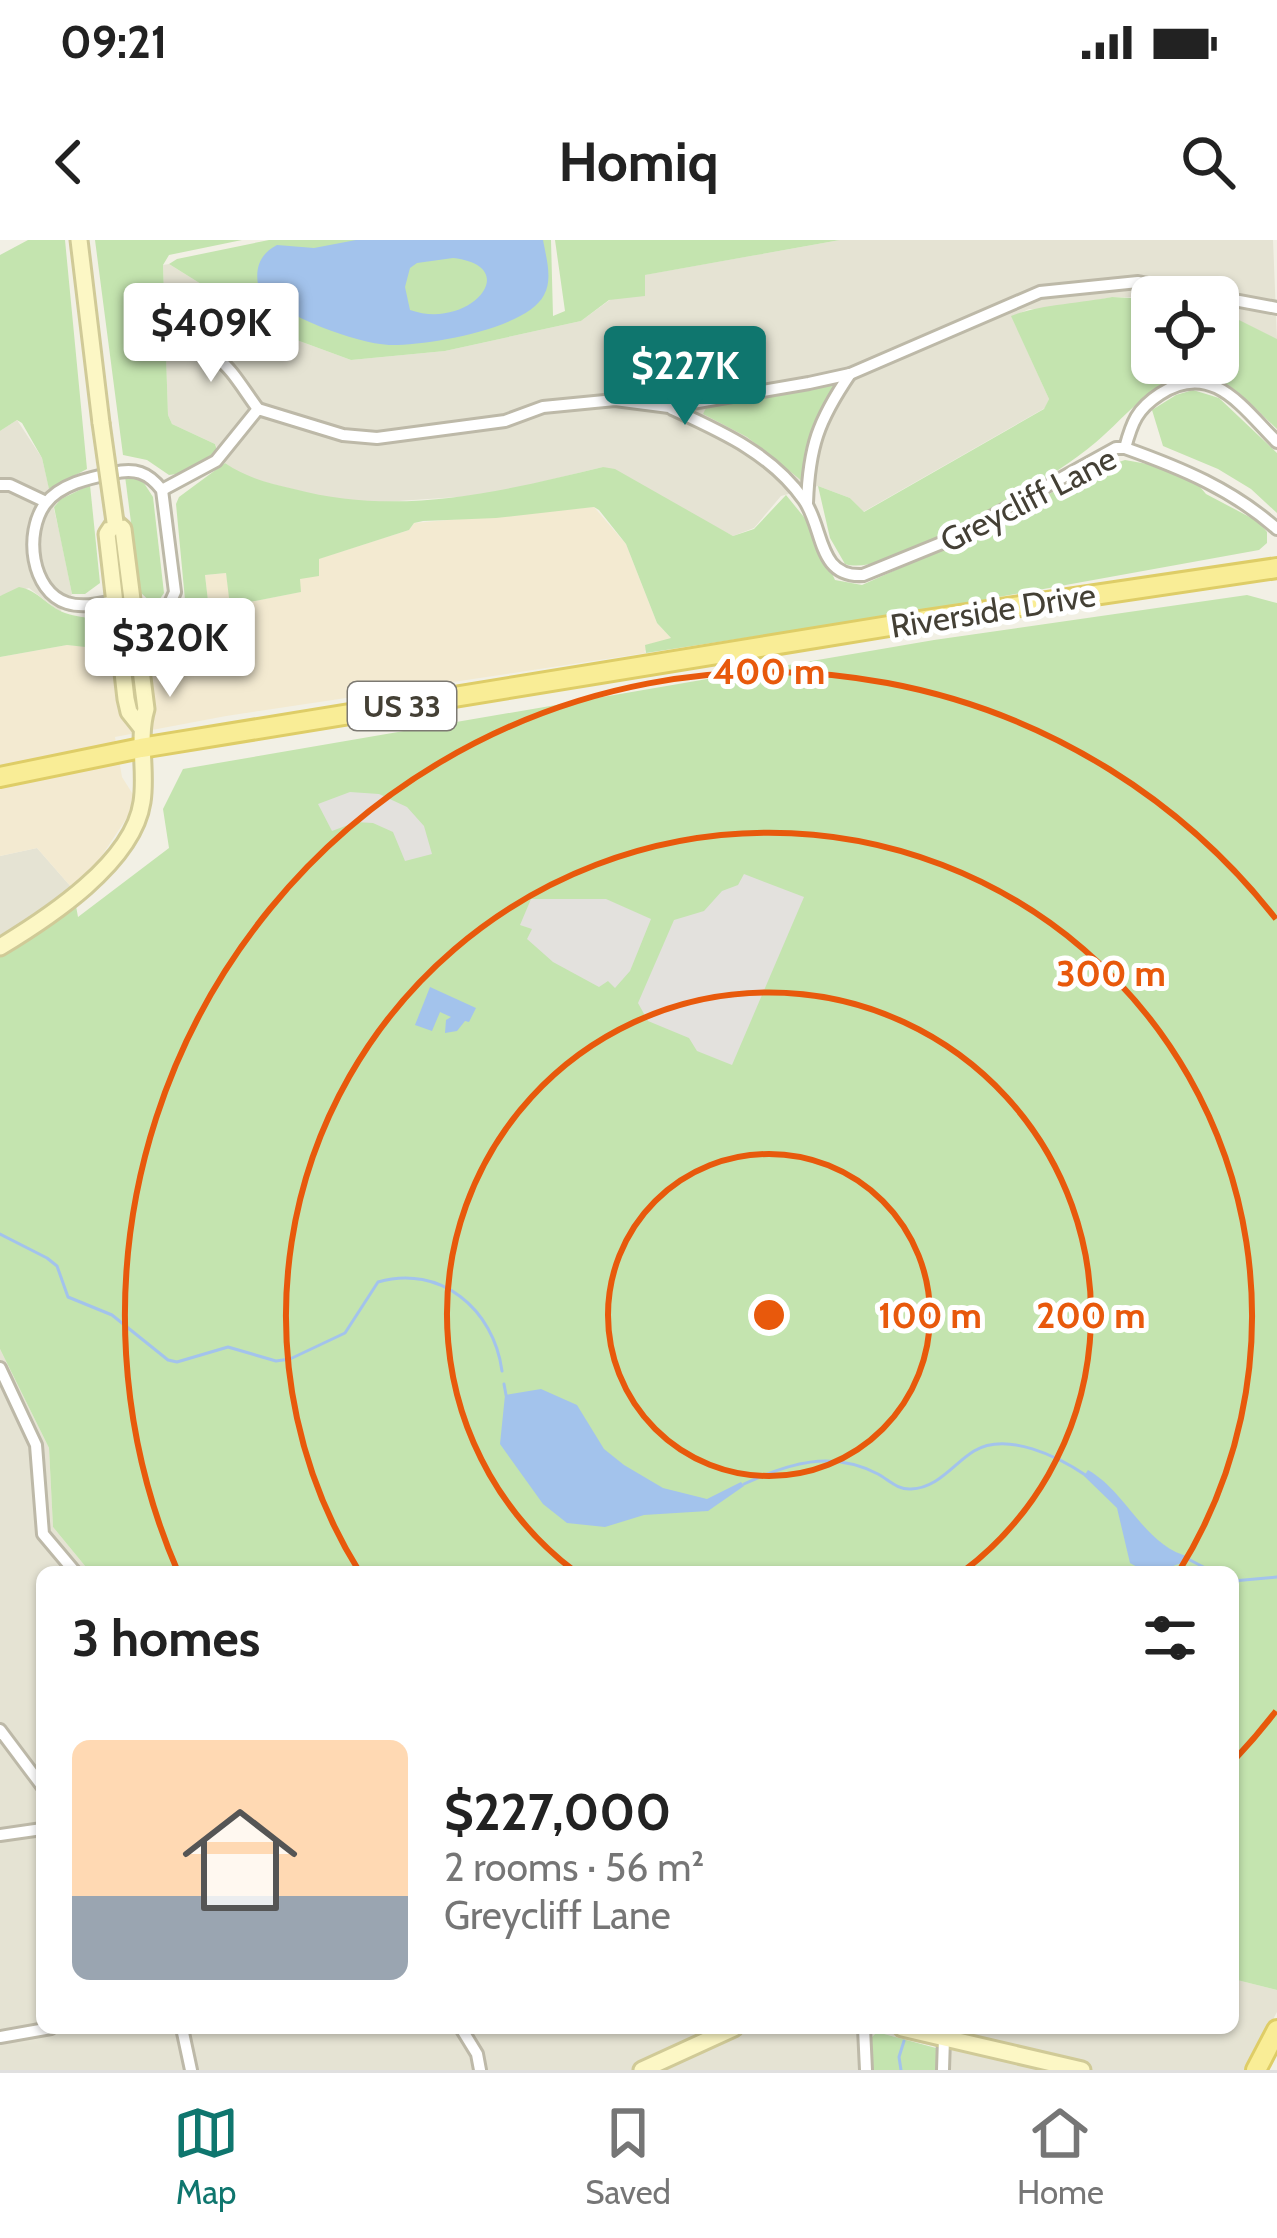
<!DOCTYPE html>
<html lang="en">
<head>
<meta charset="utf-8">
<style>
  body { margin:0; font-family:Cabin,sans-serif; background:#f2f2f2; color:#222; height:100vh; display:flex; flex-direction:column; font-size:45px; white-space:nowrap }
  * { box-sizing:border-box; margin:0 }
  p { font-size:39px; color:#767676 }
  .icon { flex:none; width:66px; height:66px; fill:none; stroke:currentColor; stroke-width:2; stroke-linecap:round; stroke-linejoin:round }
  .map { position:relative; flex:1; overflow:hidden }
  .panel { position:absolute; left:36px; top:1326px; width:1203px; height:468px; display:flex; flex-direction:column; background:#fff; border-radius:18px; box-shadow:0 3px 9px #0004 }
  .panel>* { flex:none }
  .controls { position:absolute; left:1131px; top:36px; display:grid; gap:24px }
  .controls a { display:grid; place-items:center; width:108px; height:108px; border-radius:18px; background:#fff; box-shadow:0 3px 9px #0004; font-size:60px }
  .price { position:absolute; translate:-50% -102px; padding:0 27px; border-radius:12px; background:#fff; color:#222; font-size:39px; line-height:78px; filter:drop-shadow(0 3px 6px #0008) }
  .price::after { content:''; position:absolute; left:50%; top:72px; width:36px; height:27px; margin-left:-18px; background:inherit; clip-path:polygon(0 0,100% 0,50% 100%) }
  .price.selected { background:#0f766e; color:#fff }
  ul { padding:0; list-style:none }
  li { display:flex; align-items:center; gap:36px; height:300px; padding:0 36px }
  li+li { border-top:3px solid #e0e0e0 }
  li span { display:grid; place-items:center; flex:none; width:336px; height:240px; border-radius:18px; color:#555 }
  li>.icon { margin-inline-start:auto }
  span .icon { width:144px; height:144px; fill:#fffc; stroke-width:1 }
  li b { font-size:51px }
  h2 { display:flex; justify-content:space-between; align-items:center; height:144px; padding:0 36px; font-size:51px }
  .status { display:flex; justify-content:space-between; align-items:center; height:84px; padding:0 60px; background:#fff; direction:ltr }
  .status svg { height:33px; fill:currentColor }
  header { display:flex; justify-content:space-between; align-items:center; height:156px; padding:0 36px; background:#fff; font-size:54px; font-weight:700 }
  .tabs { display:flex; justify-content:space-around; align-items:center; height:168px; border-top:3px solid #e0e0e0; background:#fff; font-size:33px; color:#767676 }
  .tabs a { display:grid; justify-items:center; gap:6px }
  .tabs .selected { color:#0f766e }
  .map>svg:first-child { display:block }
  .residential { fill:#e5e3d3 }
  .commercial { fill:#f3ead1 }
  .green { fill:#c4e4af }
  .parking { fill:#e3e1dd }
  .water { fill:#a3c3ec; fill-rule:evenodd }
  .lines { fill:none; stroke-linecap:round; stroke-linejoin:round }
  .stream { stroke:#a3c3ec; stroke-width:3 }
  .street-casing { stroke:#bdb9a8; stroke-width:16 }
  .secondary-casing { stroke:#d0ca97; stroke-width:21 }
  .primary-casing { stroke:#decd67; stroke-width:24 }
  .street { stroke:#fff; stroke-width:10 }
  .secondary { stroke:#fcf7c5; stroke-width:15 }
  .primary { stroke:#f9ed96; stroke-width:18 }
  .secondary-bridge-casing { stroke:#d0ca97; stroke-width:21; stroke-linecap:butt }
  .secondary-bridge { stroke:#fcf7c5; stroke-width:15 }
  .ring { fill:none; stroke:#e8590c; stroke-width:6 }
  .labels { text-anchor:middle; dominant-baseline:central; stroke-width:10; stroke-linejoin:round; paint-order:stroke }
  .shield { fill:#fff; stroke:#7c7972; stroke-width:3 }
  .shield-label { font-size:30px; font-weight:bold; fill:#444035 }
  .street-label { font-size:33px; fill:#444035; stroke:#fff }
  .centre { fill:#e8590c; stroke:#fff; stroke-width:6 }
  .ring-label { font-size:36px; text-anchor:middle; font-weight:bold; fill:#e8590c; stroke:#fff; stroke-width:10; stroke-linejoin:round; paint-order:stroke }
</style>
</head>
<body>
<div class="status"><b>09:21</b><svg viewBox="0 0 49 12"><path d="M0 12V9h3v3zM5 12V6h3v6zM10 12V3h3v9zM15 12V0h3v12zM26 1h20v11H26zM47 4h2v5h-2z"/></svg></div>
<header><svg class="icon" aria-label="back" viewBox="0 0 24 24"><path d="M15 5l-7 7 7 7"/></svg>Homiq<svg class="icon" aria-label="search" viewBox="0 0 24 24"><circle cx="10" cy="10" r="6"/><path d="M15 15l6 6"/></svg></header>
<div class="map">
<svg width="1277" height="1830" viewBox="0 0 1277 1830">
  <rect width="100%" height="100%" fill="#f2f0e5"/>
  <!-- residential -->
  <g class="residential">
    <path d="M 840,0 L 1273,0 L 1277,99 L 1218,87 L 1218,57 L 1112,57 L 1055,69 L 1029,69 L 1012,77 L 1049,159 L 1045,168 L 863,272 L 850,258 L 818,246 L 781,256 L 754,288 L 733,296 L 603,227 L 487,255 L 369,263 L 340,261 L 244,237 L 225,223 L 215,204 L 172,184 L 168,175 L 163,25 L 169,24 L 283,95 L 351,120 L 445,111 L 581,81 L 644,35 Z"/>
    <path d="M 17,180 L 42,218 L 60,295 L 72,354 L 60,372 L 29,348 L 0,356 L 0,191 Z"/>
    <path d="M 37,608 L 72,648 L 76,666 L 0,716 L 0,616 Z"/>
    <path d="M 0,1109 L 49,1208 L 53,1287 L 90,1332 L 42,1332 L 42,1788 L 1233,1788 L 1233,1739 L 1277,1750 L 1277,1772 L 1246,1830 L 940,1830 L 936,1807 L 877,1792 L 869,1800 L 872,1830 L 0,1830 Z"/>
  </g>
  <!-- commercial -->
  <path class="commercial" d="M 594,267 L 626,304 L 657,383 L 672,399 L 644,411 L 646,413 L 226,476 L 115,497 L 122,537 L 134,556 L 132,570 L 97,623 L 72,648 L 37,608 L 0,616 L 0,417 L 67,405 L 153,411 L 211,387 L 205,335 L 226,333 L 231,366 L 300,352 L 299,339 L 318,319 L 409,290 L 414,283 Z"/>
  <!-- green -->
  <g class="green">
    <path d="M 28,0 L 65,0 L 87,229 L 49,249 L 42,218 L 22,183 L 17,180 L 0,191 L 0,15 Z"/>
    <path d="M 95,0 L 242,0 L 169,15 L 163,25 L 168,175 L 172,184 L 215,204 L 217,210 C 201,225 191,232 169,235 L 147,220 L 123,215 Z"/>
    <path d="M 269,0 L 551,0 L 553,76 L 565,71 L 555,0 L 840,0 L 645,35 L 645,56 L 609,60 L 581,81 L 445,111 L 351,120 L 283,95 L 169,24 L 177,19 Z"/>
    <path d="M 1112,57 L 1152,59 L 1152,123 L 1218,123 L 1218,87 L 1230,88 L 1237,79 L 1277,99 L 1277,189 C 1254,168 1228,134 1195,136 C 1151,137 1122,183 1090,207 C 1051,239 891,339 845,324 L 830,298 L 818,246 L 850,258 L 864,272 L 1044,169 L 1049,159 L 1011,76 C 1037,65 1082,63 1112,57 Z"/>
    <path d="M 831,141 L 836,148 L 809,198 L 802,241 L 747,197 L 703,174 L 706,168 Z"/>
    <path d="M 1193,150 L 1219,158 L 1277,213 L 1277,273 L 1251,249 L 1218,229 L 1163,206 L 1152,170 L 1176,155 Z"/>
    <path d="M 1125,220 L 1153,225 L 1195,241 L 1206,254 L 1259,282 L 1267,292 L 1267,303 L 1259,310 L 922,371 L 646,413 L 645,405 L 671,398 L 657,383 L 626,304 L 599,270 L 594,267 L 496,278 L 423,281 L 414,283 L 409,290 L 319,319 L 319,336 L 300,339 L 301,352 L 230,366 L 226,333 L 205,335 L 211,387 L 153,411 L 187,381 L 176,264 L 179,257 L 225,223 C 247,238 268,243 294,249 C 400,277 499,252 603,227 L 615,229 L 733,296 L 754,289 L 786,255 L 808,282 L 835,340 L 862,345 L 1014,277 L 1079,235 Z"/>
    <path d="M 125,236 L 142,240 L 153,257 L 164,353 L 155,366 L 140,352 Z"/>
    <path d="M 90,245 L 100,343 L 85,354 L 72,354 L 54,267 L 61,259 Z"/>
    <path d="M 19,347 C 38,350 48,367 65,373 C 76,377 85,376 95,381 L 95,408 L 67,405 L 0,417 L 0,356 Z"/>
    <path d="M 1247,355 L 1277,363 L 1277,1750 L 1233,1739 L 1233,1332 L 90,1332 L 53,1287 L 49,1208 L 0,1109 L 0,716 L 76,666 L 78,677 L 169,608 L 163,569 L 183,529 L 934,400 Z"/>
    <path d="M 877,1792 L 936,1808 L 940,1830 L 872,1830 L 869,1800 Z"/>
  </g>
  <!-- parking -->
  <g class="parking">
    <path d="M 350,552 L 379,554 L 407,567 L 424,586 L 432,614 L 405,621 L 393,592 L 373,583 L 356,582 L 332,591 L 318,564 Z"/>
    <path d="M 744,634 L 804,657 L 732,825 L 697,811 L 689,798 L 648,781 L 638,763 L 674,680 L 704,671 L 722,651 L 738,645 Z"/>
    <path d="M 531,659 L 606,659 L 651,679 L 630,731 L 615,748 L 608,741 L 599,747 L 553,722 L 527,699 L 532,689 L 520,685 Z"/>
  </g>
  <!-- water -->
  <g class="water">
    <path d="M 356,0 L 543,0 C 546,17 553,39 544,55 C 527,89 425,106 389,105 C 355,103 285,76 260,53 C 254,33 257,15 277,5 L 314,8 ZM 453,18 C 525,26 469,91 410,70 L 405,47 L 410,28 L 417,23 Z"/>
    <path d="M 430,747 L 476,768 L 469,782 L 465,781 L 457,791 L 445,793 L 446,780 L 451,777 L 440,772 L 432,791 L 415,785 Z"/>
    <path d="M 541,1149 L 577,1165 L 604,1209 L 624,1225 L 663,1248 L 707,1259 L 741,1242 L 744,1246 L 708,1271 L 644,1275 L 605,1287 L 567,1283 L 543,1264 L 500,1204 L 505,1155 Z"/>
    <path d="M 1088,1230 C 1128,1253 1144,1306 1190,1317 L 1188,1321 C 1161,1328 1159,1340 1130,1323 L 1117,1268 L 1084,1236 Z"/>
  </g>
  <g class="lines">
    <!-- stream -->
    <g class="stream">
      <path d="M 0,994 L 47,1018 L 57,1026 L 68,1057 L 112,1075 L 168,1120 L 177,1122 L 228,1107 L 276,1121 L 290,1119 L 345,1093 L 378,1042 C 440,1024 494,1069 502,1131"/>
      <path d="M 504,1144 L 506,1155"/>
      <path d="M 744,1244 C 789,1223 831,1210 878,1234 C 889,1240 898,1250 911,1249 C 938,1248 953,1224 974,1211 C 1007,1191 1059,1217 1087,1236"/>
      <path d="M 1188,1319 L 1213,1332"/>
      <path d="M 1233,1341 L 1277,1337"/>
      <path d="M 901,1830 L 899,1817 L 904,1801"/>
    </g>
    <defs>
      <g id="street">
        <path d="M 169,106 C 221,104 230,131 258,169"/>
        <path d="M 672,169 C 722,192 772,214 804,260 C 824,288 817,338 863,335 L 949,300 L 1116,208 L 1125,208 C 1181,228 1232,249 1277,289"/>
        <path d="M 1125,208 C 1132,182 1137,169 1160,154 C 1212,120 1242,167 1277,202"/>
        <path d="M 0,245 L 10,245 L 46,262"/>
        <path d="M 162,250 L 216,221 L 258,169 L 343,195 L 377,198 L 505,181 L 543,167 L 615,160 L 669,167 L 809,143 L 850,134 L 1040,52 L 1138,42 L 1277,68"/>
        <path d="M 807,263 C 809,207 818,181 850,134"/>
        <path d="M 114,361 C 99,364 82,368 67,363 C 31,351 24,293 45,264 C 60,244 89,238 113,233 C 135,228 148,232 162,250 L 175,352 L 167,370 L 158,375 L 134,374"/>
        <path d="M 0,1128 L 36,1205 L 43,1294 L 75,1332"/>
        <path d="M 0,1490 L 42,1546"/>
        <path d="M 0,1595 L 42,1589"/>
        <path d="M 182,1788 L 191,1830"/>
        <path d="M 461,1788 L 477,1814 L 480,1830"/>
        <path d="M 864,1788 L 866,1830"/>
        <path d="M 0,1797 L 51,1788"/>
        <path d="M 943,1830 L 944,1798"/>
      </g>
      <g id="secondary">
        <path d="M 79,0 L 101,183"/>
        <path d="M 115,282 L 107,294 L 126,459 L 129,472 L 141,487"/>
        <path d="M 0,707 C 48,678 133,623 142,562 C 147,531 137,500 146,469 L 123,289 L 115,282"/>
        <path d="M 902,1788 L 1082,1830"/>
        <path d="M 642,1830 L 734,1788"/>
      </g>
      <g id="primary">
        <path d="M 0,537 L 141,508 L 926,380 L 1277,328"/>
        <path d="M 1256,1830 L 1277,1790"/>
      </g>
    </defs>
    <!-- street casing -->
    <use href="#street" class="street-casing"/>
    <!-- secondary casing -->
    <use href="#secondary" class="secondary-casing"/>
    <!-- primary casing -->
    <use href="#primary" class="primary-casing"/>
    <!-- street -->
    <use href="#street" class="street"/>
    <!-- secondary -->
    <use href="#secondary" class="secondary"/>
    <!-- primary -->
    <use href="#primary" class="primary"/>
    <defs>
      <path id="secondary-bridge" d="M 101,183 L 115,282"/>
    </defs>
    <!-- secondary-bridge casing -->
    <use href="#secondary-bridge" class="secondary-bridge-casing"/>
    <!-- secondary-bridge -->
    <use href="#secondary-bridge" class="secondary-bridge"/>
  </g>
  <!-- distance rings -->
  <g class="ring">
    <circle cx="769" cy="1075" r="161"/>
    <path d="M573 1330A322 322 0 1 1 965 1330"/>
    <path d="M359 1331A483 483 0 1 1 1179 1331"/>
    <path d="M1276 1471A644 644 0 0 1 1236 1518M178 1332A644 644 0 0 1 1276 679"/>
  </g>
  <g class="labels">
    <!-- shield labels -->
    <rect class="shield" x="348" y="442" width="108" height="48" rx="9"/>
    <g class="shield-label">
      <text x="402" y="466">US 33</text>
    </g>
    <!-- street labels -->
    <g class="street-label">
      <text transform="translate(1028 259) rotate(-27)">Greycliff Lane</text>
      <text transform="translate(993 370) rotate(-9)">Riverside Drive</text>
    </g>
  </g>
  <circle cx="769" cy="1075" r="18" class="centre"/>
  <g class="ring-label">
    <text x="769" y="444">400 m</text>
    <text x="1111" y="746">300 m</text>
    <text x="930" y="1088">100 m</text>
    <text x="1091" y="1088">200 m</text>
  </g>
</svg>
<div class="controls">
<a><svg class="icon" aria-label="locate" viewBox="0 0 24 24"><circle cx="12" cy="12" r="6"/><path d="M12 2v4M12 18v4M2 12h4M18 12h4"/></svg></a>
</div>
<b class="price" style="left:211px;top:145px">$409K</b>
<b class="price selected" style="left:685px;top:188px">$227K</b>
<b class="price" style="left:170px;top:460px">$320K</b>
<section class="panel">
<h2>3 homes<svg class="icon" aria-label="filters" viewBox="0 0 24 24"><path d="M4 7h16M4 17h16"/><circle cx="9" cy="7" r="2"/><circle cx="15" cy="17" r="2"/></svg></h2>
<ul>
<li><span style="background:linear-gradient(#ffd9b3 65%,#9aa5b1 0)"><svg class="icon" aria-label="home" viewBox="0 0 24 24"><path d="M3 11l9-7 9 7M6 9v11h12V9"/></svg></span><div><b>$227,000</b><p>2 rooms · 56 m²</p><p>Greycliff Lane</p></div></li>
</ul>
</section>
</div>
<nav class="tabs">
<a class="selected"><svg class="icon" aria-label="map" viewBox="0 0 24 24"><path d="M3 6l6-2 6 2 6-2v14l-6 2-6-2-6 2zM9 4v14M15 6v14"/></svg>Map</a>
<a><svg class="icon" aria-label="saved" viewBox="0 0 24 24"><path d="M7 4h10v16l-5-4-5 4z"/></svg>Saved</a>
<a><svg class="icon" aria-label="home" viewBox="0 0 24 24"><path d="M3 11l9-7 9 7M6 9v11h12V9"/></svg>Home</a>
</nav>
</body>
</html>
